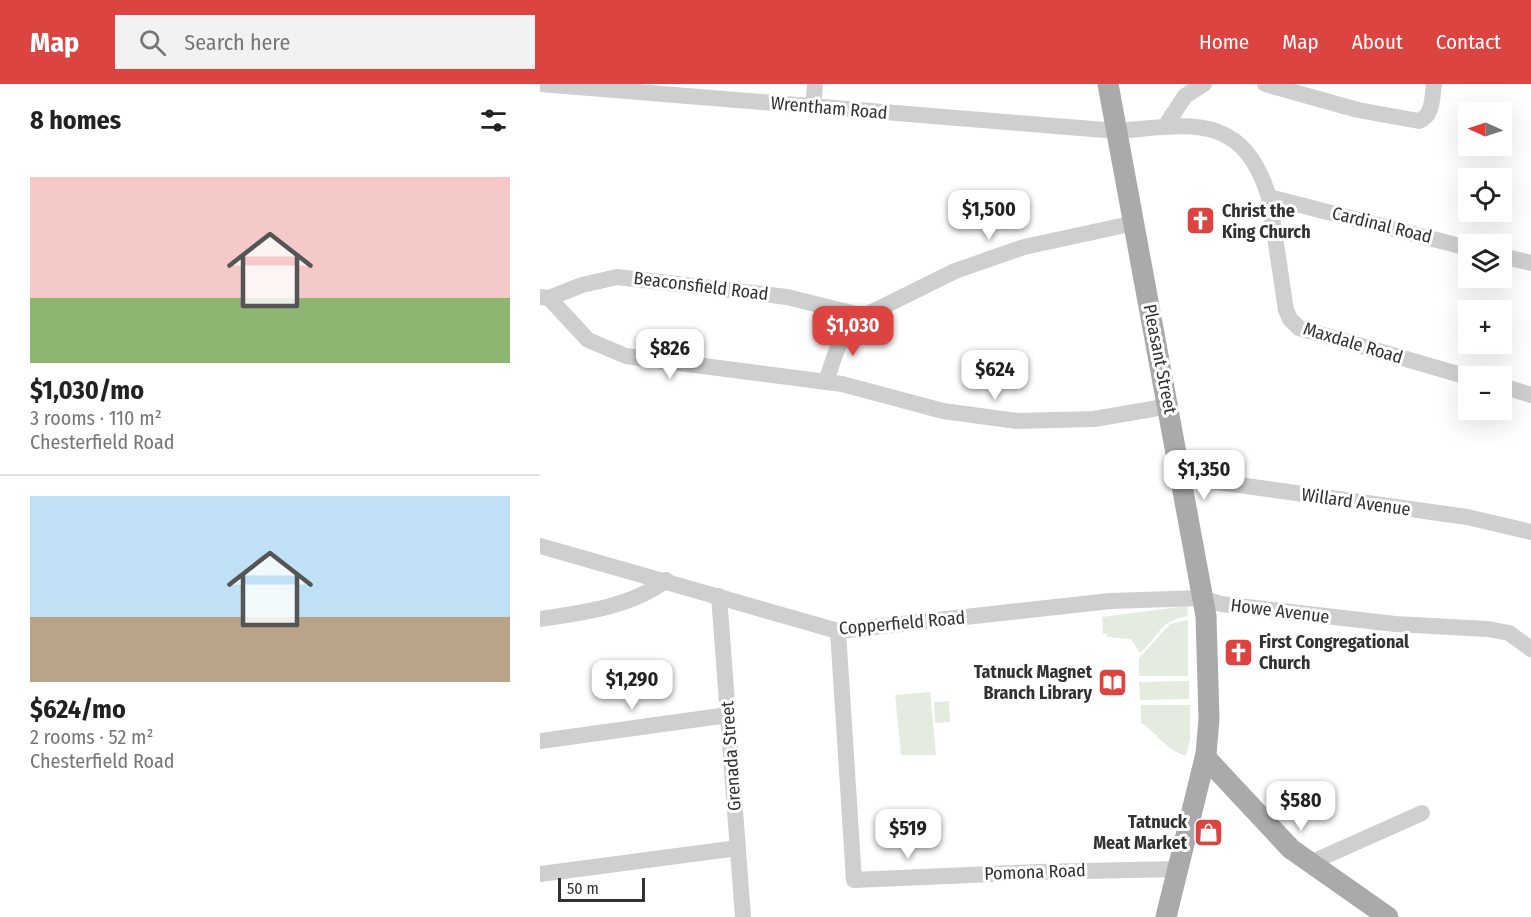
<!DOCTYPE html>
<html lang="en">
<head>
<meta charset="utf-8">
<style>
  body { margin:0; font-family:"Fira Sans Condensed",sans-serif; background:#f2f2f2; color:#222; height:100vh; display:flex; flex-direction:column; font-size:22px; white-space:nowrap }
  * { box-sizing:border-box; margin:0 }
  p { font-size:20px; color:#767676 }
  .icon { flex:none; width:33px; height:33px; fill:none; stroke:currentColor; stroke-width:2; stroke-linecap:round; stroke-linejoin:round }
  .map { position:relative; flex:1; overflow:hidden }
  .drawer { display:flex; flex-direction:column; background:#fff; width:540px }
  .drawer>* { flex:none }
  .needle { width:39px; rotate:273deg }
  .buttons { position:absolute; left:918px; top:18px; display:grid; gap:12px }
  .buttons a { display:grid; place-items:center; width:54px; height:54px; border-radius:0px; background:#fff; box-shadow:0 6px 24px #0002; font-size:30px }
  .scale { position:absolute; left:18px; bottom:15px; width:87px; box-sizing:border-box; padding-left:6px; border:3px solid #323232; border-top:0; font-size:16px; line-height:21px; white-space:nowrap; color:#323232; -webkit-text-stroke:4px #fff; paint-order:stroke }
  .price { position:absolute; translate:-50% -51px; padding:0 14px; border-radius:12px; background:#fff; color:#222; font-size:20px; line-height:39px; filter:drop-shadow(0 2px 3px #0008) }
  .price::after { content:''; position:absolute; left:50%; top:36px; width:18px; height:14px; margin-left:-9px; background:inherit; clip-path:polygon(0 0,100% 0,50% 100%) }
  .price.selected { background:#dc4442; color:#fff }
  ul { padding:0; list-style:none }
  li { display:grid; align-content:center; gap:12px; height:318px; padding:0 30px }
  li+li { border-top:2px solid #e0e0e0 }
  li span { display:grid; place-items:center; height:186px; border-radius:0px; color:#555 }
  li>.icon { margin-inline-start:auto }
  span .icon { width:108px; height:108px; fill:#fffc; stroke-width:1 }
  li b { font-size:26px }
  h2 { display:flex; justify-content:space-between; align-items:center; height:72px; padding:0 30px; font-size:26px }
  header { display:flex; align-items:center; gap:36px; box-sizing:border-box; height:84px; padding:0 30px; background:#dc4442; color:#fff }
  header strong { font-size:28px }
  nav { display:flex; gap:33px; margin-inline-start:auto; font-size:21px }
  .search { width:420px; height:54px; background:#f2f2f2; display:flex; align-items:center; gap:15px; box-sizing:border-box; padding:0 21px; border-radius:0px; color:#767676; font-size:22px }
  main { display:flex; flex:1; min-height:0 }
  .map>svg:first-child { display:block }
  .green { fill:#e4ebdf }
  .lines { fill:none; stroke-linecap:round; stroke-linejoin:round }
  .minor { stroke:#cfcfcf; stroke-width:16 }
  .major { stroke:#aaa; stroke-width:21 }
  .labels { text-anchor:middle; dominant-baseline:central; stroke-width:6; stroke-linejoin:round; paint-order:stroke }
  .street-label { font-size:18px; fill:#323232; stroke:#fff }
  .poi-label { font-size:18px; font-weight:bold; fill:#323232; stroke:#fff; text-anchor:start }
</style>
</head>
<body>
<header>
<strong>Map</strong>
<div class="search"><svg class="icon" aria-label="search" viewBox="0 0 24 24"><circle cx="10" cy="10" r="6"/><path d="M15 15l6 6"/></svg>Search here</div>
<nav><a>Home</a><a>Map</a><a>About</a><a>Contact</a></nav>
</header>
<main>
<section class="drawer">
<h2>8 homes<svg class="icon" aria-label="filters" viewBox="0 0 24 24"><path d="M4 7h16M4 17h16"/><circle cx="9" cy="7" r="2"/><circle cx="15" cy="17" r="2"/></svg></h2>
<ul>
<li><span style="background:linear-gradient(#f6c9c9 65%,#8fb573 0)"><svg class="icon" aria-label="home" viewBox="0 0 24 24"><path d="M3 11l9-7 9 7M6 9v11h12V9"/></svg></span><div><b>$1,030/mo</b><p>3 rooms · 110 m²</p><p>Chesterfield Road</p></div></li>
<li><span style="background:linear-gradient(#bfe0f5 65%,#b9a48a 0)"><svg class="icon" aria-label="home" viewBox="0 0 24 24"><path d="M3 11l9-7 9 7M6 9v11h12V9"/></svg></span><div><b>$624/mo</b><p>2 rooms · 52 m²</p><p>Chesterfield Road</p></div></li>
</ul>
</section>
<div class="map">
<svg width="991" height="833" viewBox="0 0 991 833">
  <rect width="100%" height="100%" fill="#fff"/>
  <!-- green -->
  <g class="green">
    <path d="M 647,522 L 648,532 C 617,537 620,553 600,569 L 591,555 L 567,553 L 567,550 L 563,550 L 562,533 Z"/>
    <path d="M 648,536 L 648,592 L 599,592 L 599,574 L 630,540 Z"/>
    <path d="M 649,597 L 649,615 L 600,616 L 599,598 Z"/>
    <path d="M 390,608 L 396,671 L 361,671 L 355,611 Z"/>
    <path d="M 409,617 L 410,638 L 395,639 L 394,618 Z"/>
    <path d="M 601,621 L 650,621 L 650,656 L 646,672 C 623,664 619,650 601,639 Z"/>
  </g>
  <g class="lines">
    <!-- minor -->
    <g class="minor">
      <path d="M 0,0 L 577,47 C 651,41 702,27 729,113 L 928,164"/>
      <path d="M 725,0 L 818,26 L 879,37 C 893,32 892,14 894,0"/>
      <path d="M 273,23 L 275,0"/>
      <path d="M 626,41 L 645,12 L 664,0"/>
      <path d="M 729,113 L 746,226 L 750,235 L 759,244 L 928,293"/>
      <path d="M 962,172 L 991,179"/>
      <path d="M 0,213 L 9,214 L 42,201 L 77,193 L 247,213 L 324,232"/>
      <path d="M 9,214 L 48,256 L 86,272 L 302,300 L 403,327 L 477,337 L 554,335 L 630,322"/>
      <path d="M 286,298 C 294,274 300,245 324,232 L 415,187 L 484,163 L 595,139"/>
      <path d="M 962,302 L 991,311"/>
      <path d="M 641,398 L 656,396 L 677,398 L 927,433 L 991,448"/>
      <path d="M 0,462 L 298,547 L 570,517 L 663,514 L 681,520 L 855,540 L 948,545 L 969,549 L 991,565"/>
      <path d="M 179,512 L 203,833"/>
      <path d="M 0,535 C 41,529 94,522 126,496"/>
      <path d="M 298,547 L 314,796 L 498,788 L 638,785"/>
      <path d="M 0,657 L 188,631"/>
      <path d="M 770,779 L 882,729"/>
      <path d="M 0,790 L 198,764"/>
    </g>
    <!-- major -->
    <g class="major">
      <path d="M 568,0 L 666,532 L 669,635 L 666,670 L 626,833"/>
      <path d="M 666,674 L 751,765 L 848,833"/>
    </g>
  </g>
  <!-- icons -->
  <defs>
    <symbol id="church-square" viewBox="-11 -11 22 22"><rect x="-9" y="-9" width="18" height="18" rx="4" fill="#dc4442" stroke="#fff"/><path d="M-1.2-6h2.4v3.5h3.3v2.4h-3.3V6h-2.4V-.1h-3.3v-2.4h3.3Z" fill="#fff"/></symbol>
    <symbol id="library-square" viewBox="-11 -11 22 22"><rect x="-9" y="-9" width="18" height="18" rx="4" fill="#dc4442" stroke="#fff"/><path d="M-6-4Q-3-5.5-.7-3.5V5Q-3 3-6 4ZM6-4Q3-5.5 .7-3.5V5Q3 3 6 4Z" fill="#fff"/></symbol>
    <symbol id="shop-square" viewBox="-11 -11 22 22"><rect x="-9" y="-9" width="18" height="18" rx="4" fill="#dc4442" stroke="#fff"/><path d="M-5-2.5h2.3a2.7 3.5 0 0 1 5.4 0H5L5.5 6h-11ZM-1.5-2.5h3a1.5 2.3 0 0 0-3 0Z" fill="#fff"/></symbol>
  </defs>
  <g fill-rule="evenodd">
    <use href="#church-square" x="644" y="120" width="33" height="33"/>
    <use href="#church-square" x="682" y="552" width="33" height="33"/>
    <use href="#library-square" x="556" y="582" width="33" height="33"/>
    <use href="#shop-square" x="652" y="732" width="33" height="33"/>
  </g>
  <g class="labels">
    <!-- street labels -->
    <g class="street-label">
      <text transform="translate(289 24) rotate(5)">Wrentham Road</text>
      <text transform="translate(842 141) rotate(14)">Cardinal Road</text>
      <text transform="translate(161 202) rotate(7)">Beaconsfield Road</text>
      <text transform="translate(813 259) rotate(17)">Maxdale Road</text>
      <text transform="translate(620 275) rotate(79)">Pleasant Street</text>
      <text transform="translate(816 418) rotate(8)">Willard Avenue</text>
      <text transform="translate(740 527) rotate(7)">Howe Avenue</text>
      <text transform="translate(362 539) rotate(-5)">Copperfield Road</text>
      <text transform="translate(191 672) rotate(-94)">Grenada Street</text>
      <text transform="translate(495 788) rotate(-2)">Pomona Road</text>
    </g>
    <!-- poi labels -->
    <g class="poi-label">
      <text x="682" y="127">Christ the<tspan x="682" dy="21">King Church</tspan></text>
      <text x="719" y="558">First Congregational<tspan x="719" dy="21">Church</tspan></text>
      <text x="552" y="588" text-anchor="end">Tatnuck Magnet<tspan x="552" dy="21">Branch Library</tspan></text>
      <text x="647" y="738" text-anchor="end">Tatnuck<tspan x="647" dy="21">Meat Market</tspan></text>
    </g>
  </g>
</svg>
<div class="buttons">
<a><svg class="needle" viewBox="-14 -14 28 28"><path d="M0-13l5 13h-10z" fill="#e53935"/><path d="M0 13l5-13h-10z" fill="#767676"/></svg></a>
<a><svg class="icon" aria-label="locate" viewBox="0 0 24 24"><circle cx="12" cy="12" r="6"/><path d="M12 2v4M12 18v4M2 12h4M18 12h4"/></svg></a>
<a><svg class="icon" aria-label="layers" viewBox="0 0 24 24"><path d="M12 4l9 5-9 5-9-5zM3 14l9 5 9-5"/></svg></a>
<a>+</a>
<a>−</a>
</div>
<div class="scale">50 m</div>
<b class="price" style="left:449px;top:157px">$1,500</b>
<b class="price selected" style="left:313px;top:273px">$1,030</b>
<b class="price" style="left:130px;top:296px">$826</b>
<b class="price" style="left:455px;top:317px">$624</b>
<b class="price" style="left:664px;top:417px">$1,350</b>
<b class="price" style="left:92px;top:627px">$1,290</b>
<b class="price" style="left:761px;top:748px">$580</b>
<b class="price" style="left:368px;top:776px">$519</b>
</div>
</main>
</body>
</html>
